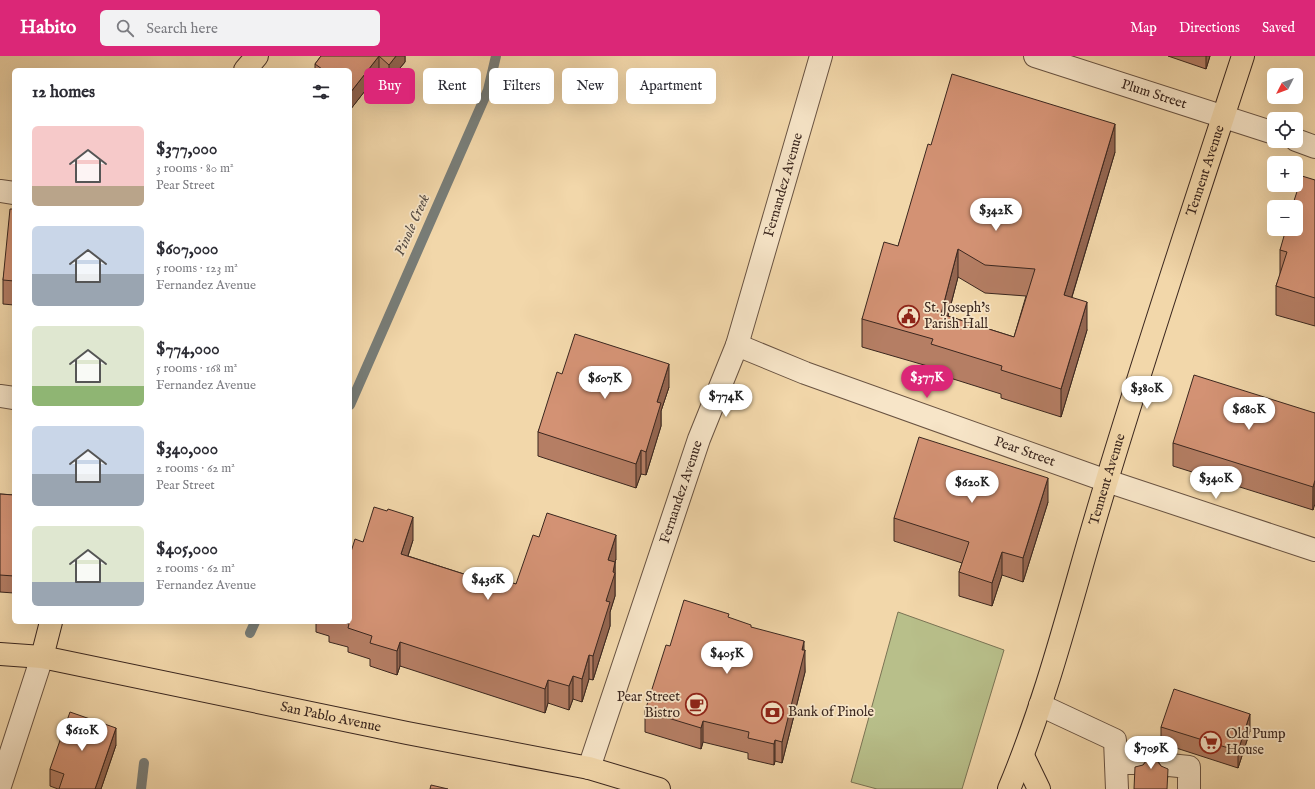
<!DOCTYPE html>
<html lang="en">
<head>
<meta charset="utf-8">
<style>
  body { margin:0; font-family:"IM FELL English",serif; background:#f2f2f3; color:#2b2b33; height:100vh; display:flex; flex-direction:column; font-size:15px; white-space:nowrap }
  * { box-sizing:border-box; margin:0 }
  p { font-size:13px; color:#7c7c81 }
  .icon { flex:none; width:22px; height:22px; fill:none; stroke:currentColor; stroke-width:2; stroke-linecap:round; stroke-linejoin:round }
  .map { position:relative; flex:1; overflow:hidden }
  .side { position:absolute; left:12px; top:12px; width:340px; height:556px; display:flex; flex-direction:column; background:#fff; border-radius:6px; box-shadow:0 4px 16px #0002 }
  .side>* { flex:none }
  .top-card { position:absolute; left:364px; top:12px; width:380px; height:36px; display:flex; gap:8px }
  .needle { width:26px; rotate:228deg }
  .fabs { position:absolute; left:1267px; top:12px; display:grid; gap:8px }
  .fabs a { display:grid; place-items:center; width:36px; height:36px; border-radius:6px; background:#fff; box-shadow:0 4px 16px #0002; font-size:20px }
  .price { position:absolute; translate:-50% -34px; padding:0 9px; border-radius:14px; background:#fff; color:#222; font-size:13px; line-height:26px; filter:drop-shadow(0 1px 2px #0008) }
  .price::after { content:''; position:absolute; left:50%; top:24px; width:12px; height:9px; margin-left:-6px; background:inherit; clip-path:polygon(0 0,100% 0,50% 100%) }
  .price.on { background:#db2777; color:#fff }
  ul { padding:0; list-style:none }
  li { display:flex; align-items:center; gap:12px; height:100px; padding:0 20px }
  li span { display:grid; place-items:center; flex:none; width:112px; height:80px; border-radius:6px; color:#555 }
  li>.icon { margin-inline-start:auto }
  span .icon { width:48px; height:48px; fill:#fffc; stroke-width:1 }
  li b { font-size:17px }
  h2 { display:flex; justify-content:space-between; align-items:center; height:48px; padding:0 20px; font-size:17px }
  .chip { padding:0 14px; border-radius:6px; background:#fff; box-shadow:0 4px 16px #0002; font-size:14px; line-height:36px }
  .chip.on { background:#db2777; color:#fff }
  header { display:flex; align-items:center; gap:24px; box-sizing:border-box; height:56px; padding:0 20px; background:#db2777; color:#fff }
  header strong { font-size:19px }
  nav { display:flex; gap:22px; margin-inline-start:auto; font-size:14px }
  .search { width:280px; height:36px; background:#f2f2f3; display:flex; align-items:center; gap:10px; box-sizing:border-box; padding:0 14px; border-radius:6px; color:#7c7c81; font-size:15px }
  .map>svg:first-child { display:block }
  .green { fill:#b8bf8a; stroke:#7a7354 }
  .lines { fill:none; stroke-linecap:round; stroke-linejoin:round }
  .stream { stroke:#787d78; stroke-width:10 }
  .minor-casing { stroke:#695342; stroke-width:24 }
  .major-casing { stroke:#3b271f; stroke-width:24 }
  .minor { stroke:#f7e5c8; stroke-width:22 }
  .major { stroke:#f2d7aa; stroke-width:22 }
  .wall { fill:#b57e64; stroke:#3b271f; fill-rule:evenodd }
  .shaded-wall { fill:#946651; stroke:#3b271f }
  .building { fill:#d39274; stroke:#3b271f; fill-rule:evenodd }
  .labels { text-anchor:middle; dominant-baseline:central; stroke-width:3.5; stroke-linejoin:round; paint-order:stroke }
  .street-label { font-size:14px; fill:#3b271f; stroke:#f7e5c8 }
  .poi-label { font-size:14px; fill:#3b271f; stroke:#f7e5c8; text-anchor:start }
  .water-label { font-size:15px; font-style:italic; fill:#544b44; stroke:#f7e5c8 }
</style>
</head>
<body>
<header>
<strong>Habito</strong>
<div class="search"><svg class="icon" aria-label="search" viewBox="0 0 24 24"><circle cx="10" cy="10" r="6"/><path d="M15 15l6 6"/></svg>Search here</div>
<nav><a>Map</a><a>Directions</a><a>Saved</a></nav>
</header>
<div class="map">
<svg width="1315" height="733" viewBox="0 0 1315 733">
  <rect width="100%" height="100%" fill="#f2d7aa"/>
  <filter id="stains"><feTurbulence type="fractalNoise" baseFrequency=".005" numOctaves="4"/><feColorMatrix values="0 0 0 0 .2 0 0 0 0 .09 0 0 0 0 .02 0 0 0 .5 -.17"/></filter>
  <radialGradient id="worn" r=".72"><stop offset=".6" stop-color="#630" stop-opacity="0"/><stop offset="1" stop-color="#630" stop-opacity=".3"/></radialGradient>
  <!-- green -->
  <path class="green" d="M 898,556 L 1004,594 L 962,733 L 877,733 L 851,726 Z"/>
  <g class="lines">
    <!-- stream -->
    <g class="stream">
      <path d="M 350,349 L 488,34 L 496,0"/>
      <path d="M 250,577 L 255,566"/>
      <path d="M 141,733 L 144,707"/>
    </g>
    <defs>
      <g id="minor">
        <path id="s1" d="M 1035,0 L 1274,77"/>
        <path d="M 1296,84 L 1315,91"/>
        <path d="M 0,135 L 14,137"/>
        <path id="s2" d="M 737,289 L 805,317 L 1107,425 L 1315,494"/>
        <path d="M 0,340 L 14,342"/>
        <path d="M 1040,649 L 1115,684 L 1117,733"/>
        <path d="M 1116,707 L 1136,707"/>
        <path d="M 1169,709 L 1189,711 L 1189,733"/>
        <path id="s3" d="M 589,712 L 699,383 L 737,289 L 821,0"/>
        <path d="M 0,730 L 42,601"/>
      </g>
      <g id="major">
        <path d="M 245,14 L 257,0"/>
        <path id="s4" d="M 0,598 L 42,601 L 407,677 L 589,712 L 659,733"/>
        <path d="M 42,601 L 51,566"/>
        <path d="M 1023,700 L 1039,733"/>
        <path id="s5" d="M 1009,733 C 1051,633 1075,527 1107,424 C 1150,282 1197,141 1243,0"/>
      </g>
    </defs>
    <!-- minor casing -->
    <use href="#minor" class="minor-casing"/>
    <!-- major casing -->
    <use href="#major" class="major-casing"/>
    <!-- minor -->
    <use href="#minor" class="minor"/>
    <!-- major -->
    <use href="#major" class="major"/>
  </g>
  <!-- wall -->
  <g class="wall">
    <path d="M 321,0 L 405,0 L 405,6 L 389,25 L 379,17 L 350,54 L 350,14 L 315,14 L 315,8 Z"/>
    <path d="M 1168,0 L 1210,0 L 1206,13 Z"/>
    <path d="M 931,89 L 1115,96 L 1072,241 L 1087,274 L 1061,361 L 1001,342 L 1001,338 L 931,316 L 931,311 L 862,291 L 862,263 L 898,190 ZM 958,221 L 985,237 L 1026,240 L 1014,281 L 948,260 Z"/>
    <path d="M 1315,124 L 1315,270 L 1276,259 L 1276,230 L 1280,219 L 1280,194 Z"/>
    <path d="M 14,153 L 14,249 L 3,248 L 3,224 Z"/>
    <path d="M 562,318 L 669,331 L 661,355 L 661,370 L 646,419 L 641,418 L 636,432 L 538,400 L 538,376 Z"/>
    <path d="M 1315,357 L 1313,454 L 1173,410 L 1173,387 Z"/>
    <path d="M 0,438 L 14,439 L 14,537 L 0,536 Z"/>
    <path d="M 1048,446 L 1023,526 L 1002,519 L 992,550 L 959,540 L 959,516 L 962,507 L 894,485 L 894,462 Z"/>
    <path d="M 413,484 L 408,500 L 470,520 L 516,528 L 616,503 L 615,506 L 615,540 L 610,556 L 610,570 L 593,624 L 589,623 L 582,646 L 573,643 L 569,654 L 548,647 L 545,657 L 400,610 L 397,619 L 370,610 L 370,603 L 348,596 L 348,591 L 329,586 L 329,580 L 316,576 L 316,566 L 350,566 L 363,486 Z"/>
    <path d="M 729,562 L 804,594 L 805,616 L 782,707 L 775,705 L 774,709 L 748,703 L 748,697 L 703,686 L 701,693 L 645,676 L 645,655 Z"/>
    <path d="M 1161,671 L 1250,675 L 1238,712 L 1170,690 L 1170,696 L 1159,701 L 1158,705 L 1168,722 L 1143,709 L 1147,704 L 1147,700 L 1143,696 L 1136,694 L 1136,686 L 1161,687 Z"/>
    <path d="M 116,689 L 101,733 L 58,733 L 50,730 L 50,713 Z"/>
  </g>
  <!-- shaded-wall -->
  <g class="shaded-wall">
    <path d="M 379,0 L 379,17 L 350,54 L 350,37 Z"/>
    <path d="M 396,0 L 405,0 L 405,6 L 389,25 L 389,9 Z"/>
    <path d="M 1206,0 L 1210,0 L 1206,13 Z"/>
    <path d="M 1115,68 L 1115,96 L 1064,267 L 1064,239 Z"/>
    <path d="M 958,193 L 958,221 L 941,286 L 941,258 Z"/>
    <path d="M 1087,246 L 1087,274 L 1061,361 L 1061,333 Z"/>
    <path d="M 669,308 L 669,331 L 661,355 L 661,370 L 646,419 L 646,396 L 657,346 Z"/>
    <path d="M 641,394 L 641,418 L 636,432 L 636,408 Z"/>
    <path d="M 1048,422 L 1048,446 L 1023,526 L 1023,502 Z"/>
    <path d="M 1315,424 L 1315,448 L 1313,454 L 1313,431 Z"/>
    <path d="M 413,461 L 413,484 L 401,521 L 401,498 Z"/>
    <path d="M 616,479 L 616,503 L 608,527 L 608,504 Z"/>
    <path d="M 1002,496 L 1002,519 L 992,550 L 992,527 Z"/>
    <path d="M 615,506 L 615,540 L 610,556 L 610,570 L 593,624 L 593,600 Z"/>
    <path d="M 804,585 L 804,597 L 805,594 L 805,616 L 782,707 L 782,686 Z"/>
    <path d="M 400,586 L 400,610 L 397,619 L 397,595 Z"/>
    <path d="M 589,599 L 589,623 L 582,646 L 582,623 Z"/>
    <path d="M 573,620 L 573,643 L 569,654 L 569,630 Z"/>
    <path d="M 548,624 L 548,647 L 545,657 L 545,633 Z"/>
    <path d="M 1250,658 L 1250,675 L 1238,712 L 1238,695 Z"/>
    <path d="M 703,665 L 703,686 L 701,693 L 701,672 Z"/>
    <path d="M 116,672 L 116,689 L 101,733 L 95,733 Z"/>
    <path d="M 775,684 L 775,705 L 774,709 L 774,688 Z"/>
    <path d="M 1170,687 L 1170,696 L 1159,701 L 1157,708 L 1157,699 L 1159,693 Z"/>
  </g>
  <!-- building -->
  <g class="building">
    <path d="M 321,0 L 396,0 L 389,9 L 379,0 L 350,37 L 350,14 L 321,14 L 322,13 L 315,8 Z"/>
    <path d="M 952,18 L 1115,68 L 1064,239 L 1087,246 L 1061,333 L 1001,314 L 1002,310 L 931,288 L 933,283 L 862,263 L 884,186 L 898,190 L 928,88 L 931,89 ZM 958,193 L 985,209 L 1035,213 L 1014,281 L 941,258 Z"/>
    <path d="M 1302,120 L 1315,124 L 1315,242 L 1276,230 L 1287,196 L 1280,194 L 1286,173 L 1296,173 L 1296,151 L 1292,151 Z"/>
    <path d="M 10,153 L 14,153 L 14,225 L 3,224 Z"/>
    <path d="M 575,278 L 669,308 L 657,346 L 661,347 L 646,396 L 641,394 L 636,408 L 538,376 L 557,316 L 562,318 Z"/>
    <path d="M 1194,319 L 1315,357 L 1315,424 L 1313,431 L 1173,387 Z"/>
    <path d="M 919,381 L 1048,422 L 1023,502 L 1002,496 L 992,527 L 959,516 L 969,486 L 894,462 Z"/>
    <path d="M 0,438 L 14,439 L 14,520 L 0,519 Z"/>
    <path d="M 374,451 L 387,455 L 388,453 L 413,461 L 401,498 L 470,520 L 472,513 L 516,528 L 533,479 L 539,481 L 547,457 L 616,479 L 608,504 L 615,506 L 613,516 L 615,517 L 606,545 L 610,546 L 593,600 L 589,599 L 582,623 L 573,620 L 569,630 L 548,624 L 545,633 L 400,586 L 397,595 L 370,587 L 372,580 L 348,572 L 349,568 L 342,566 L 350,566 L 350,499 L 355,483 L 363,486 Z"/>
    <path d="M 684,544 L 729,558 L 728,561 L 751,569 L 751,571 L 804,585 L 802,594 L 805,594 L 782,686 L 775,684 L 774,688 L 748,682 L 749,676 L 703,665 L 701,672 L 645,655 L 666,589 L 670,590 Z"/>
    <path d="M 1174,633 L 1250,658 L 1238,695 L 1161,671 Z"/>
    <path d="M 70,656 L 116,672 L 95,733 L 59,733 L 64,718 L 50,713 Z"/>
    <path d="M 1136,686 L 1170,687 L 1159,693 L 1157,699 L 1157,705 L 1161,710 L 1168,713 L 1167,733 L 1134,733 L 1135,711 L 1143,709 L 1147,704 L 1148,699 L 1147,692 L 1143,688 Z"/>
    <path d="M 431,729 L 448,733 L 430,733 Z"/>
  </g>
  <!-- icons -->
  <defs>
    <symbol id="civic-ring" viewBox="-11 -11 22 22"><circle r="9.5" fill="#f7e5c8" stroke="#8f2418" stroke-width="1.5"/><path d="M-.6-6.5H3V-4.5H.6V-3L4-1V1h2V6H-6V1h2V-1L-.6-3ZM-1.2 2.5V6h2.4V2.5Z" fill="#8f2418"/></symbol>
    <symbol id="cafe-ring" viewBox="-11 -11 22 22"><circle r="9.5" fill="#f7e5c8" stroke="#8f2418" stroke-width="1.5"/><path d="M-5.5-4.5H6V0H3Q3 3.5 0 3.5H-2.5Q-5.5 3.5-5.5 0ZM3-3.2v2h1.7v-2ZM-6 4.5H4V6H-6Z" fill="#8f2418"/></symbol>
    <symbol id="bank-ring" viewBox="-11 -11 22 22"><circle r="9.5" fill="#f7e5c8" stroke="#8f2418" stroke-width="1.5"/><path d="M-6-4H6V4H-6ZM0-2.3a2.3 2.3 0 1 0 0 4.6a2.3 2.3 0 1 0 0-4.6Z" fill="#8f2418"/></symbol>
    <symbol id="supermarket-ring" viewBox="-11 -11 22 22"><circle r="9.5" fill="#f7e5c8" stroke="#8f2418" stroke-width="1.5"/><path d="M-6-5.5h2.5l.6 2H6L4.5 2H-2.5L-4.4-4H-6ZM-1.5 3.2a1.3 1.3 0 1 0 .1 0ZM3 3.2a1.3 1.3 0 1 0 .1 0Z" fill="#8f2418"/></symbol>
  </defs>
  <g fill-rule="evenodd">
    <use href="#civic-ring" x="896" y="248" width="25" height="25"/>
    <use href="#cafe-ring" x="684" y="636" width="25" height="25"/>
    <use href="#bank-ring" x="760" y="644" width="25" height="25"/>
    <use href="#supermarket-ring" x="1198" y="674" width="25" height="25"/>
  </g>
  <g class="labels">
    <!-- street labels -->
    <g class="street-label">
      <text stroke="none"><textPath href="#s1" startOffset="125">Plum Street</textPath></text>
      <text stroke="none"><textPath href="#s5" startOffset="649">Tennent Avenue</textPath></text>
      <text stroke="none"><textPath href="#s3" startOffset="615">Fernandez Avenue</textPath></text>
      <text stroke="none"><textPath href="#s2" startOffset="307">Pear Street</textPath></text>
      <text stroke="none"><textPath href="#s5" startOffset="325">Tennent Avenue</textPath></text>
      <text stroke="none"><textPath href="#s3" startOffset="291">Fernandez Avenue</textPath></text>
      <text stroke="none"><textPath href="#s4" startOffset="337">San Pablo Avenue</textPath></text>
    </g>
    <!-- poi labels -->
    <g class="poi-label">
      <text x="924" y="252">St. Joseph's<tspan x="924" dy="16">Parish Hall</tspan></text>
      <text x="680" y="641" text-anchor="end">Pear Street<tspan x="680" dy="16">Bistro</tspan></text>
      <text x="788" y="656">Bank of Pinole</text>
      <text x="1226" y="678">Old Pump<tspan x="1226" dy="16">House</tspan></text>
    </g>
    <!-- water labels -->
    <g class="water-label">
      <text transform="translate(412 169) rotate(-66)">Pinole Creek</text>
    </g>
  </g>
  <rect width="100%" height="100%" filter="url(#stains)"/>
  <rect width="100%" height="100%" fill="url(#worn)"/>
</svg>
<div class="fabs">
<a><svg class="needle" viewBox="-14 -14 28 28"><path d="M0-13l5 13h-10z" fill="#e53935"/><path d="M0 13l5-13h-10z" fill="#7c7c81"/></svg></a>
<a><svg class="icon" aria-label="locate" viewBox="0 0 24 24"><circle cx="12" cy="12" r="6"/><path d="M12 2v4M12 18v4M2 12h4M18 12h4"/></svg></a>
<a>+</a>
<a>−</a>
</div>
<b class="price" style="left:996px;top:176px">$342K</b>
<b class="price on" style="left:927px;top:343px">$377K</b>
<b class="price" style="left:605px;top:344px">$607K</b>
<b class="price" style="left:1147px;top:354px">$380K</b>
<b class="price" style="left:726px;top:362px">$774K</b>
<b class="price" style="left:1249px;top:375px">$680K</b>
<b class="price" style="left:1216px;top:444px">$340K</b>
<b class="price" style="left:972px;top:448px">$620K</b>
<b class="price" style="left:488px;top:545px">$436K</b>
<b class="price" style="left:727px;top:619px">$405K</b>
<b class="price" style="left:82px;top:696px">$610K</b>
<b class="price" style="left:1151px;top:714px">$709K</b>
<div class="top-card">
<a class="chip on">Buy</a>
<a class="chip">Rent</a>
<a class="chip">Filters</a>
<a class="chip">New</a>
<a class="chip">Apartment</a>
</div>
<section class="side">
<h2>12 homes<svg class="icon" aria-label="filters" viewBox="0 0 24 24"><path d="M4 7h16M4 17h16"/><circle cx="9" cy="7" r="2"/><circle cx="15" cy="17" r="2"/></svg></h2>
<ul>
<li><span style="background:linear-gradient(#f6c9c9 75%,#b9a48a 0)"><svg class="icon" aria-label="home" viewBox="0 0 24 24"><path d="M3 11l9-7 9 7M6 9v11h12V9"/></svg></span><div><b>$377,000</b><p>3 rooms · 80 m²</p><p>Pear Street</p></div></li>
<li><span style="background:linear-gradient(#c9d6e8 60%,#9aa5b1 0)"><svg class="icon" aria-label="home" viewBox="0 0 24 24"><path d="M3 11l9-7 9 7M6 9v11h12V9"/></svg></span><div><b>$607,000</b><p>5 rooms · 123 m²</p><p>Fernandez Avenue</p></div></li>
<li><span style="background:linear-gradient(#dfe7d0 75%,#8fb573 0)"><svg class="icon" aria-label="home" viewBox="0 0 24 24"><path d="M3 11l9-7 9 7M6 9v11h12V9"/></svg></span><div><b>$774,000</b><p>5 rooms · 168 m²</p><p>Fernandez Avenue</p></div></li>
<li><span style="background:linear-gradient(#c9d6e8 60%,#9aa5b1 0)"><svg class="icon" aria-label="home" viewBox="0 0 24 24"><path d="M3 11l9-7 9 7M6 9v11h12V9"/></svg></span><div><b>$340,000</b><p>2 rooms · 62 m²</p><p>Pear Street</p></div></li>
<li><span style="background:linear-gradient(#dfe7d0 70%,#9aa5b1 0)"><svg class="icon" aria-label="home" viewBox="0 0 24 24"><path d="M3 11l9-7 9 7M6 9v11h12V9"/></svg></span><div><b>$405,000</b><p>2 rooms · 62 m²</p><p>Fernandez Avenue</p></div></li>
</ul>
</section>
</div>
</body>
</html>
